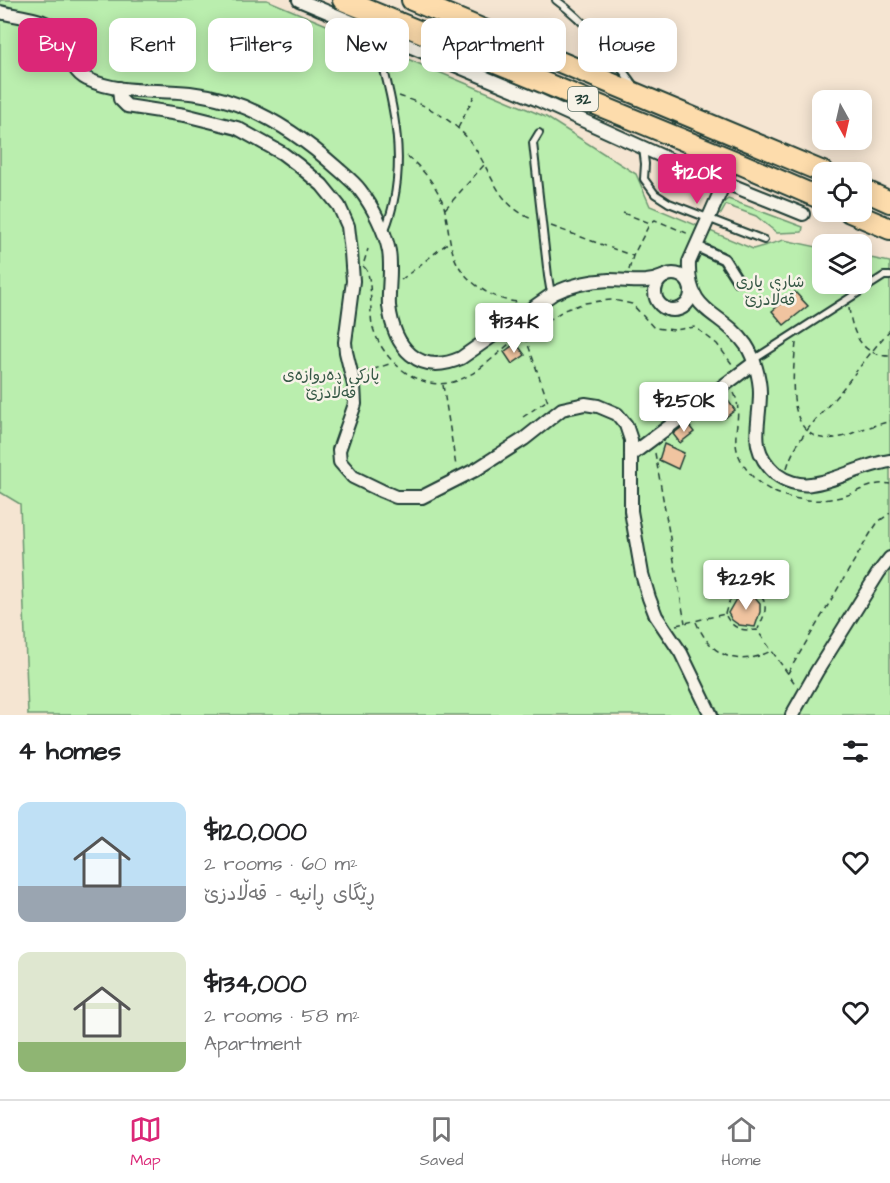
<!DOCTYPE html>
<html lang="en">
<head>
<meta charset="utf-8">
<style>
  body { margin:0; font-family:"Architects Daughter","Playpen Sans Arabic",sans-serif; background:#f2f2f2; color:#202124; height:100vh; display:flex; flex-direction:column; font-size:22px; white-space:nowrap }
  * { box-sizing:border-box; margin:0 }
  p { font-size:20px; color:#757577 }
  .icon { flex:none; width:33px; height:33px; fill:none; stroke:currentColor; stroke-width:2; stroke-linecap:round; stroke-linejoin:round }
  .map { position:relative; height:715px; overflow:hidden }
  .details { display:flex; flex-direction:column; background:#fff; flex:1 }
  .details>* { flex:none }
  .banner { position:absolute; left:18px; top:18px; width:855px; height:54px; display:flex; gap:12px }
  .needle { width:39px; rotate:172deg }
  .tools { position:absolute; left:812px; top:90px; display:grid; gap:12px }
  .tools a { display:grid; place-items:center; width:60px; height:60px; border-radius:12px; background:#fff; box-shadow:0 3px 15px #0003; font-size:30px }
  .price { position:absolute; translate:-50% -51px; padding:0 14px; border-radius:6px; background:#fff; color:#222; font-size:20px; line-height:39px; filter:drop-shadow(0 2px 3px #0008) }
  .price::after { content:''; position:absolute; left:50%; top:36px; width:18px; height:14px; margin-left:-9px; background:inherit; clip-path:polygon(0 0,100% 0,50% 100%) }
  .price.selected { background:#db2777; color:#fff }
  ul { padding:0; list-style:none }
  li { display:flex; align-items:center; gap:18px; height:150px; padding:0 18px }
  li span { display:grid; place-items:center; flex:none; width:168px; height:120px; border-radius:12px; color:#555 }
  li>.icon { margin-inline-start:auto }
  span .icon { width:72px; height:72px; fill:#fffc; stroke-width:1 }
  li b { font-size:26px }
  h2 { display:flex; justify-content:space-between; align-items:center; height:72px; padding:0 18px; font-size:26px }
  .pill { padding:0 21px; border-radius:12px; background:#fff; box-shadow:0 3px 15px #0003; font-size:21px; line-height:54px }
  .pill.selected { background:#db2777; color:#fff }
  .tab-bar { display:flex; justify-content:space-around; align-items:center; height:84px; border-top:2px solid #e0e0e0; background:#fff; font-size:16px; color:#757577 }
  .tab-bar a { display:grid; justify-items:center; gap:3px }
  .tab-bar .selected { color:#db2777 }
  .map>svg:first-child { display:block }
  .green { fill:#baeeae; stroke:#6c9671; stroke-width:1.5 }
  .building { fill:#f0c4a0; stroke:#1f3d34; stroke-width:1.5 }
  .lines { fill:none; stroke-linecap:round; stroke-linejoin:round }
  .service-casing { stroke:#1f3d34; stroke-width:10 }
  .pedestrian-casing { stroke:#1f3d34; stroke-width:14 }
  .minor-casing { stroke:#1f3d34; stroke-width:16 }
  .primary-casing { stroke:#1f3d34; stroke-width:24 }
  .path { stroke:#1f3d34; stroke-width:1.5; stroke-dasharray:6 4.5; stroke-linecap:butt }
  .service { stroke:#f7f3e8; stroke-width:6 }
  .pedestrian { stroke:#f7f3e8; stroke-width:9 }
  .minor { stroke:#f7f3e8; stroke-width:12 }
  .primary { stroke:#fddcac; stroke-width:20 }
  .labels { text-anchor:middle; dominant-baseline:central; stroke-width:5; stroke-linejoin:round; paint-order:stroke }
  .shield { fill:#f7f3e8; stroke:#60746a; stroke-width:1.5 }
  .shield-label { font-size:15px; font-weight:bold; fill:#1f3d34 }
  .park-label { font-size:16px; fill:#365846; stroke:#f7f3e8 }
</style>
</head>
<body>
<div class="map">
<svg width="890" height="715" viewBox="0 0 890 715">
  <rect width="100%" height="100%" fill="#f5e5d2"/>
  <filter id="ink" filterUnits="userSpaceOnUse"><feTurbulence type="fractalNoise" baseFrequency=".0167" numOctaves="2"/><feDisplacementMap in="SourceGraphic" scale="12" xChannelSelector="R" yChannelSelector="G"/><feConvolveMatrix kernelMatrix="1 2 1 2 8 2 1 2 1" color-interpolation-filters="sRGB"/></filter>
  <g filter="url(#ink)">
    <!-- green -->
    <g class="green">
      <path d="M 0,0 L 267,0 L 546,117 L 636,174 L 650,206 L 753,249 L 784,240 L 822,248 L 822,284 L 861,284 L 861,256 L 890,262 L 890,715 L 28,715 L 20,504 L 0,492 Z"/>
      <path d="M 728,199 L 803,227 L 802,232 L 777,233 L 756,216 L 726,205 L 721,214 L 718,212 L 722,204 Z"/>
    </g>
    <!-- building -->
    <g class="building">
      <path d="M 795,292 L 808,306 L 784,325 L 772,311 Z"/>
      <path d="M 516,343 L 525,355 L 512,364 L 504,352 Z"/>
      <path d="M 726,398 L 735,410 L 725,418 L 715,406 Z"/>
      <path d="M 687,423 L 694,432 L 680,443 L 673,434 Z"/>
      <path d="M 664,444 L 684,453 L 678,469 L 659,460 Z"/>
      <path d="M 748,594 L 755,597 L 760,603 L 760,612 L 755,627 L 739,625 L 732,620 L 728,613 L 736,599 Z"/>
    </g>
    <g class="lines">
      <defs>
        <g id="service">
          <path d="M 556,0 C 588,23 611,54 634,86"/>
          <path d="M 381,59 C 397,116 408,176 384,232"/>
          <path d="M 539,133 L 533,143 L 548,276 L 550,288 L 554,293"/>
          <path d="M 643,148 L 645,164 L 644,179 L 655,194 L 669,203 L 764,240"/>
          <path d="M 753,360 L 884,276 L 890,276"/>
        </g>
        <path id="pedestrian" d="M 696,246 L 724,259 L 738,281"/>
        <g id="minor">
          <path d="M 299,0 L 536,99 L 679,164 L 803,214"/>
          <path d="M 0,12 C 14,16 41,18 52,27 C 69,40 66,69 87,79 C 119,94 155,89 190,93 C 246,99 296,131 337,168 C 345,175 354,182 360,190 C 373,207 385,231 389,251 C 392,270 388,288 389,306 C 394,347 418,377 461,358 L 554,293 C 571,285 590,281 609,280 C 631,280 644,285 665,276"/>
          <path d="M 119,88 L 120,99 L 127,106 L 185,115 L 237,128 L 282,153 L 298,165 L 322,185 L 339,206 L 348,226 L 351,252 L 353,281 L 345,342 L 346,352 L 354,385 L 355,404 L 339,450 L 340,462 L 353,477 L 382,491 L 396,497 L 422,497 L 477,469 L 524,439 L 562,409 L 585,404 L 598,406 L 617,414 L 626,425 L 631,440 L 631,511 L 642,574 L 649,598 L 656,616 L 681,653 L 711,715"/>
          <path d="M 734,161 L 689,262 C 687,315 721,310 746,345 C 754,357 760,378 760,393 C 760,427 747,448 776,474 C 785,481 799,486 811,484 C 837,481 862,465 890,461"/>
          <circle cx="673" cy="292" r="18"/>
          <path d="M 631,455 L 754,363"/>
          <path d="M 792,715 L 817,671 L 879,572 L 890,558"/>
        </g>
        <g id="primary">
          <path d="M 343,0 L 734,161 L 822,199"/>
          <path d="M 412,0 L 823,172"/>
          <path d="M 861,189 L 890,202"/>
          <path d="M 850,212 L 890,229"/>
        </g>
      </defs>
      <!-- service casing -->
      <use href="#service" class="service-casing"/>
      <!-- pedestrian casing -->
      <use href="#pedestrian" class="pedestrian-casing"/>
      <!-- minor casing -->
      <use href="#minor" class="minor-casing"/>
      <!-- primary casing -->
      <use href="#primary" class="primary-casing"/>
      <!-- path -->
      <g class="path">
        <path d="M 399,96 C 425,104 452,119 469,140 C 492,169 494,203 532,219"/>
        <path d="M 458,128 L 474,96"/>
        <path d="M 407,156 C 422,168 436,185 443,203 C 448,219 448,237 453,253 C 460,279 493,302 520,302"/>
        <path d="M 445,209 L 484,165"/>
        <path d="M 623,213 L 650,223 L 655,220 L 689,234"/>
        <path d="M 551,226 L 633,256"/>
        <path d="M 364,262 L 368,249"/>
        <path d="M 363,266 C 374,274 369,309 372,324 C 380,359 420,396 459,380 C 480,372 498,353 515,339"/>
        <path d="M 629,270 L 633,256 L 650,223"/>
        <path d="M 401,280 L 449,242"/>
        <path d="M 849,308 C 852,332 861,356 890,356"/>
        <path d="M 511,336 L 516,339 L 523,337 L 564,310 L 585,303 L 600,301 L 613,300 L 632,304 L 654,328 L 675,330 L 695,327 L 717,344 L 732,364"/>
        <path d="M 525,336 L 549,405"/>
        <path d="M 796,343 C 793,374 783,446 836,438 C 845,437 854,432 863,429 C 872,426 881,424 890,421"/>
        <path d="M 363,373 L 392,363"/>
        <path d="M 443,385 L 456,466"/>
        <path d="M 734,393 C 744,413 730,436 739,456 C 757,497 803,506 841,497 C 857,493 873,481 890,484"/>
        <path d="M 523,417 L 546,401"/>
        <path d="M 655,453 L 685,623"/>
        <path d="M 787,468 C 796,437 820,416 840,392 C 857,371 872,350 890,330"/>
        <path d="M 725,614 C 727,606 730,599 736,593 C 747,584 764,592 765,606 C 766,614 761,622 758,629"/>
        <path d="M 696,622 C 711,656 737,668 771,651"/>
        <path d="M 676,625 L 725,614 C 732,629 742,631 757,630 L 796,685"/>
        <path d="M 788,673 L 870,534 L 878,522 L 890,513"/>
      </g>
      <!-- service -->
      <use href="#service" class="service"/>
      <!-- pedestrian -->
      <use href="#pedestrian" class="pedestrian"/>
      <!-- minor -->
      <use href="#minor" class="minor"/>
      <!-- primary -->
      <use href="#primary" class="primary"/>
    </g>
  </g>
  <g class="labels">
    <!-- shield labels -->
    <rect class="shield" x="568" y="87" width="30" height="24" rx="4.5"/>
    <g class="shield-label">
      <text x="583" y="99">32</text>
    </g>
    <!-- park labels -->
    <g class="park-label">
      <text x="770" y="282">شاری یاری<tspan x="770" dy="18">قەڵادزێ</tspan></text>
      <text x="331" y="375">پارکی دەروازەی<tspan x="331" dy="18">قەڵادزێ</tspan></text>
    </g>
  </g>
</svg>
<div class="tools">
<a><svg class="needle" viewBox="-14 -14 28 28"><path d="M0-13l5 13h-10z" fill="#e53935"/><path d="M0 13l5-13h-10z" fill="#757577"/></svg></a>
<a><svg class="icon" aria-label="locate" viewBox="0 0 24 24"><circle cx="12" cy="12" r="6"/><path d="M12 2v4M12 18v4M2 12h4M18 12h4"/></svg></a>
<a><svg class="icon" aria-label="layers" viewBox="0 0 24 24"><path d="M12 4l9 5-9 5-9-5zM3 14l9 5 9-5"/></svg></a>
</div>
<b class="price selected" style="left:697px;top:205px">$120K</b>
<b class="price" style="left:514px;top:354px">$134K</b>
<b class="price" style="left:684px;top:433px">$250K</b>
<b class="price" style="left:746px;top:611px">$229K</b>
<div class="banner">
<a class="pill selected">Buy</a>
<a class="pill">Rent</a>
<a class="pill">Filters</a>
<a class="pill">New</a>
<a class="pill">Apartment</a>
<a class="pill">House</a>
</div>
</div>
<section class="details">
<h2>4 homes<svg class="icon" aria-label="filters" viewBox="0 0 24 24"><path d="M4 7h16M4 17h16"/><circle cx="9" cy="7" r="2"/><circle cx="15" cy="17" r="2"/></svg></h2>
<ul>
<li><span style="background:linear-gradient(#bfe0f5 70%,#9aa5b1 0)"><svg class="icon" aria-label="home" viewBox="0 0 24 24"><path d="M3 11l9-7 9 7M6 9v11h12V9"/></svg></span><div><b>$120,000</b><p>2 rooms · 60 m²</p><p>ڕێگای ڕانیە - قەڵادزێ</p></div><svg class="icon" aria-label="heart" viewBox="0 0 24 24"><path d="M12 20l-8-8c-3-5 5-10 8-4 3-6 11-1 8 4z"/></svg></li>
<li><span style="background:linear-gradient(#dfe7d0 75%,#8fb573 0)"><svg class="icon" aria-label="home" viewBox="0 0 24 24"><path d="M3 11l9-7 9 7M6 9v11h12V9"/></svg></span><div><b>$134,000</b><p>2 rooms · 58 m²</p><p>Apartment</p></div><svg class="icon" aria-label="heart" viewBox="0 0 24 24"><path d="M12 20l-8-8c-3-5 5-10 8-4 3-6 11-1 8 4z"/></svg></li>
</ul>
</section>
<nav class="tab-bar">
<a class="selected"><svg class="icon" aria-label="map" viewBox="0 0 24 24"><path d="M3 6l6-2 6 2 6-2v14l-6 2-6-2-6 2zM9 4v14M15 6v14"/></svg>Map</a>
<a><svg class="icon" aria-label="saved" viewBox="0 0 24 24"><path d="M7 4h10v16l-5-4-5 4z"/></svg>Saved</a>
<a><svg class="icon" aria-label="home" viewBox="0 0 24 24"><path d="M3 11l9-7 9 7M6 9v11h12V9"/></svg>Home</a>
</nav>
</body>
</html>
